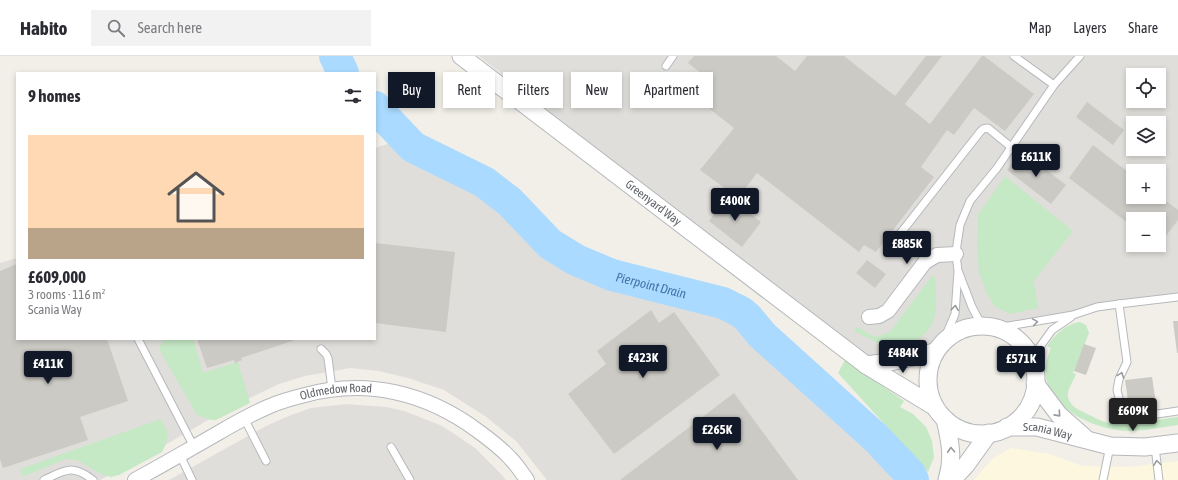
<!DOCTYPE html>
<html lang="en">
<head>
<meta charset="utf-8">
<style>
  body { margin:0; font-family:"Asap Condensed",sans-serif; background:#f2f2f3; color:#2b2b33; height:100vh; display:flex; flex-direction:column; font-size:15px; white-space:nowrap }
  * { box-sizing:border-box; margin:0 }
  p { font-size:13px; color:#7c7c81 }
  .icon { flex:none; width:22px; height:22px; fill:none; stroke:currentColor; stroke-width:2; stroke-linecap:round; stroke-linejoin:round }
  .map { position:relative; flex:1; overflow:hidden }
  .panel { position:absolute; left:16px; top:16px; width:360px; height:268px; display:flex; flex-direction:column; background:#fff; border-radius:0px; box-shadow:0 2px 6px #0003 }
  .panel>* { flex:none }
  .top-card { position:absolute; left:388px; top:16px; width:380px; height:36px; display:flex; gap:8px }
  .fabs { position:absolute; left:1126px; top:12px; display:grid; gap:8px }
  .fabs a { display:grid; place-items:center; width:40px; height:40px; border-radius:0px; background:#fff; box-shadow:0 2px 6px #0003; font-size:20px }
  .price { position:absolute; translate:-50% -34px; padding:0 9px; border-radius:4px; background:#111827; color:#fff; font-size:13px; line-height:26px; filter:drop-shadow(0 1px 2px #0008) }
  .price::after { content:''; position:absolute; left:50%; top:24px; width:12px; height:9px; margin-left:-6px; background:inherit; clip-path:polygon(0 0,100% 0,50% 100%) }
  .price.active { background:#222; color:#fff }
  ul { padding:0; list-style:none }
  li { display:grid; align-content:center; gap:8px; height:212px; padding:0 12px }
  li+li { border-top:1px solid #e1e1e2 }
  li span { display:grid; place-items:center; height:124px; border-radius:0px; color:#555 }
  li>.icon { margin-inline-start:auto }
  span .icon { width:72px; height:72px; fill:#fffc; stroke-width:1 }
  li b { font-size:17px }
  h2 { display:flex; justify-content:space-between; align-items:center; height:48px; padding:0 12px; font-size:17px }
  .pill { padding:0 14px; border-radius:0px; background:#fff; box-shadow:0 2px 6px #0003; font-size:14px; line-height:36px }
  .pill.active { background:#111827; color:#fff }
  header { display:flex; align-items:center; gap:24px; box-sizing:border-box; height:56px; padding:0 20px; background:#fff; border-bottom:1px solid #e1e1e2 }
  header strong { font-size:19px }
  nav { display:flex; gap:22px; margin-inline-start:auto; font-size:14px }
  .search { width:280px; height:36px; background:#f2f2f3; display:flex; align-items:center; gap:10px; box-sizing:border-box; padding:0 14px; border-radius:0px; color:#7c7c81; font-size:15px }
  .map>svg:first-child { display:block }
  .commercial { fill:#fef7e0 }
  .industrial { fill:#e0deda; fill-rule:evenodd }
  .green { fill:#c5e8c5 }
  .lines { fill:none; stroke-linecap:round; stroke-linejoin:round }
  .river { stroke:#aadaff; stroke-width:32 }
  .building { fill:#cccac5 }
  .service-casing { stroke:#b5b8bc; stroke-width:9 }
  .minor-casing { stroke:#b5b8bc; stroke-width:16 }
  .tertiary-casing { stroke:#b5b8bc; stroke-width:19 }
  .service { stroke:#fff; stroke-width:7 }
  .minor { stroke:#fff; stroke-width:14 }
  .tertiary { stroke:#fff; stroke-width:17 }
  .oneway { stroke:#979a9d }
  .labels { text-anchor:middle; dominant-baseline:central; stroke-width:3; stroke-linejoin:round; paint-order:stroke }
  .street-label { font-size:12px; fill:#5f6368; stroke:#fff }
  .water-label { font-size:13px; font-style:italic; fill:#4174aa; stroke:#fff }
</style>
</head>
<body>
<header>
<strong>Habito</strong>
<div class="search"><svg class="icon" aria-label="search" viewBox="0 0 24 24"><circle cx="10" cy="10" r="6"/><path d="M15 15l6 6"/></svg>Search here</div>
<nav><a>Map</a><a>Layers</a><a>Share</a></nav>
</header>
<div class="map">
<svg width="1178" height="424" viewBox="0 0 1178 424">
  <rect width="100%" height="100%" fill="#f1efe8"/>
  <!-- commercial -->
  <path class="commercial" d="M 1011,392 L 1050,398 L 1082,410 L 1127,411 L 1178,405 L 1178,424 L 974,424 L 992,403 Z"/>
  <!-- industrial -->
  <g class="industrial">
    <path d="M 479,0 L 1178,0 L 1178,241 L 1119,248 L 997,272 L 982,270 L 968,272 L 954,278 L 943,286 L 935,296 L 866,309 ZM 1133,19 L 1159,19 L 1159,45 L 1133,45 ZM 1133,67 L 1159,67 L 1159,93 L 1133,93 ZM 1133,115 L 1159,115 L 1159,141 L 1133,141 ZM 1133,163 L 1159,163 L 1159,189 L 1133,189 Z"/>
    <path d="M 404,83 L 413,91 L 484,126 L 510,146 L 550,188 L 576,204 L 612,219 L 723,247 L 741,256 L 748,262 L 762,279 L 876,382 L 910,418 L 913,424 L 547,424 L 516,385 L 485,360 L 444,334 L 408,322 L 379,315 L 350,312 L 305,320 L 279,328 L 227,353 L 160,392 L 100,424 L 0,424 L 0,207 L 17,202 L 17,283 L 375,283 L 375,92 Z"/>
    <path d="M 346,348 L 386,351 L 404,355 L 440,369 L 453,377 L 475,392 L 502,419 L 506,424 L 169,424 L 266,370 L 291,359 L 311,352 Z"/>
  </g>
  <!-- green -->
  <g class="green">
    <path d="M 1005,120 L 1073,175 L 1034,225 L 1038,252 L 1011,258 L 995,251 L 987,238 L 979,217 L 977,190 L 978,159 Z"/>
    <path d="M 932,220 L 935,221 C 937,251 941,272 910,288 C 905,291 898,292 892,294 L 854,275 L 857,271 L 875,281 L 890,276 Z"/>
    <path d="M 1080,266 L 1086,269 L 1089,277 L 1073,317 L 1076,318 C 1073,327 1065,334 1069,344 C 1072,351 1079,354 1085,357 C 1092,360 1100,365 1108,367 C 1126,371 1159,363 1178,361 L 1178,369 C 1163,371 1144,375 1129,375 C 1099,375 1052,355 1046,322 C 1044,312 1047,302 1051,292 L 1047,290 C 1055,278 1066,268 1080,266 Z"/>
    <path d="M 165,283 L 193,283 L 203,317 L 238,306 L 250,347 L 216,364 L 211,364 L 197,359 L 159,293 L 162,286 Z"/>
    <path d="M 845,304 L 904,345 L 900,351 L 913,358 L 926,371 L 932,385 L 934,401 L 928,416 L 838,317 Z"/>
    <path d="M 161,363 L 168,377 L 166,388 L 162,396 L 119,419 L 111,421 L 101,418 L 77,404 L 65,403 L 23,421 L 20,413 Z"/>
  </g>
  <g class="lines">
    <!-- river -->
    <g class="river">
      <path d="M 335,0 L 343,17"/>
      <path id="s1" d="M 375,51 L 413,91 L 484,126 L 510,146 L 550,188 L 576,204 L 612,219 L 723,247 L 741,256 L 748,262 L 762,279 L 876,382 L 910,418 L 913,424"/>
    </g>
  </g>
  <!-- building -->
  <g class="building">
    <path d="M 694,0 L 776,0 L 795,15 L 807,0 L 844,0 L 895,40 L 926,0 L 942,0 L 905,48 L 930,68 L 982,0 L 984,0 L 1034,38 L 1005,75 L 974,52 L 954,79 L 947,74 L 921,111 L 934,121 L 876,196 L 864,189 L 859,196 L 757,117 L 738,142 L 700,114 L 734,72 L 692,39 L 706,21 L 688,7 Z"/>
    <path d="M 1087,46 L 1124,74 L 1113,89 L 1076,61 Z"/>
    <path d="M 1093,89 L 1133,120 L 1133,141 L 1159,141 L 1159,140 L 1178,154 L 1178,164 L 1159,189 L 1159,163 L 1133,163 L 1133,171 L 1069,122 Z"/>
    <path d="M 1022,95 L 1066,129 L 1051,148 L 1007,114 Z"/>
    <path d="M 728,141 L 761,166 L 742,191 L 709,165 Z"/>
    <path d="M 375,187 L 455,196 L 446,276 L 375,267 Z"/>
    <path d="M 867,204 L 886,218 L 875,232 L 856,217 Z"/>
    <path d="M 17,208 L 17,283 L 107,283 L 128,345 L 80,361 L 88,384 L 3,412 L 0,403 L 0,215 Z"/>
    <path d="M 651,254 L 659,267 L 674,256 L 720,319 L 614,398 L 568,338 L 606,308 L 597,295 Z"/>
    <path d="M 1173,265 L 1178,265 L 1178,297 L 1177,297 Z"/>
    <path d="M 197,283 L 298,283 L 241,302 L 242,304 L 235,307 L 234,304 L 207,312 Z"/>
    <path d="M 1084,288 L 1096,292 L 1086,319 L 1074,315 Z"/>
    <path d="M 1152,321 L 1156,347 L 1129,351 L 1125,324 Z"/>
    <path d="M 734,337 L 798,424 L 620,424 Z"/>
  </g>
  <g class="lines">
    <defs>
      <g id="service">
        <path d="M 666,10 L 673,0"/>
        <path d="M 1054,29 L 1080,0"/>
        <path d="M 896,183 L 980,76 L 983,73 L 988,72 L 1011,91"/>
        <path d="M 959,217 L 972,251 L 982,270"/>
        <path d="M 1119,248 L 1127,306 L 1119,323 L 1117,334 L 1121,350 L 1130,362 L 1178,355"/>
        <path d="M 997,272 L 1073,259 L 1097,251 L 1119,248 L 1178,241"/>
        <path d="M 138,283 L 194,391"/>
        <path d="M 943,286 L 955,258 L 958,215 L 956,198 L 957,189 L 960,169 L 970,145 L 997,112 L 1054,29 L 1014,0"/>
        <path d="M 321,293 L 326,298 L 328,302 L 332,333"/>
        <path d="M 1034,313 L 1039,292 L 1052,274 L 1071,261"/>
        <path d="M 244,362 L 266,405"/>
        <path d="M 391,391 L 410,424"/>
        <path d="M 1155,391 L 1159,424"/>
        <path d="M 180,399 L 192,424"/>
        <path d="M 44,424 C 66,414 72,408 93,424"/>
        <path d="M 1103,424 L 1110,390"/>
      </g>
      <g id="minor">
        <path d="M 869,261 L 879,260 L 888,255 L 925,206 L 937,199 L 956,198"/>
        <path id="s2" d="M 135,424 C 159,411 183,397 206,384 C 227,372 248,359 270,350 C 281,345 293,342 305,339 C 367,322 427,337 478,375 C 489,383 501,392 510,402 C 517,409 522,417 527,424"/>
      </g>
      <g id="tertiary">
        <path id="s3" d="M 461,0 L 866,309 L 935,351"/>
        <circle cx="982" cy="324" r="54"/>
        <path d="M 866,309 L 890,306 L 935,296"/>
        <path d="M 1035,327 L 1059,359 L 1084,381"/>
        <path d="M 945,363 C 950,385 954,402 947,424"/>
        <path id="s4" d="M 1007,371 L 1037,371 L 1110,390 L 1145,391 L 1178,387"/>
        <path d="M 952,424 L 966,409 L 989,377"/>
      </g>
    </defs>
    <!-- service casing -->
    <use href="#service" class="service-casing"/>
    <!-- minor casing -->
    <use href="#minor" class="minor-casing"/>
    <!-- tertiary casing -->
    <use href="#tertiary" class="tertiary-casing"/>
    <!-- service -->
    <use href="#service" class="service"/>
    <!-- minor -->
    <use href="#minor" class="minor"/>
    <!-- tertiary -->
    <use href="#tertiary" class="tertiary"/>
  </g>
  <!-- one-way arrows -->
  <defs><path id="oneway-chevron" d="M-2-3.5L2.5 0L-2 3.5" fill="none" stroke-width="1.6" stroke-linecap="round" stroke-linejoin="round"/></defs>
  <g class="oneway">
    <use href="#oneway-chevron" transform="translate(955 252) rotate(-84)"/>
    <use href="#oneway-chevron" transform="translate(1035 266) rotate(-9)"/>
    <use href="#oneway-chevron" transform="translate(1121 319) rotate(-70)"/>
    <use href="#oneway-chevron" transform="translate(1058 358) rotate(48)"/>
    <use href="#oneway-chevron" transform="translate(951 394) rotate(-93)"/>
    <use href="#oneway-chevron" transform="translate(1157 407) rotate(-98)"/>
  </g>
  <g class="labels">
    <!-- street labels -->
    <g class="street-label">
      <text stroke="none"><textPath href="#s3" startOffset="242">Greenyard Way</textPath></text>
      <text stroke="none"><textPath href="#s2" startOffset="222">Oldmedow Road</textPath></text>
      <text stroke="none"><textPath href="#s4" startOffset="41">Scania Way</textPath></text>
    </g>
    <!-- water labels -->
    <g class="water-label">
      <text stroke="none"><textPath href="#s1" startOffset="335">Pierpoint Drain</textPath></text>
    </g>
  </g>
</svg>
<div class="fabs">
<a><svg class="icon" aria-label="locate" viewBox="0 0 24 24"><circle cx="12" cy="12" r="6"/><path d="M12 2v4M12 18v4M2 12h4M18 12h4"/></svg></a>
<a><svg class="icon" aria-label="layers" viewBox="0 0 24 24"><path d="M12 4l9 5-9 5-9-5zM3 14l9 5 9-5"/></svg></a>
<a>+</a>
<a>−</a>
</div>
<b class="price" style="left:1036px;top:122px">£611K</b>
<b class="price" style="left:735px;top:166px">£400K</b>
<b class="price" style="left:907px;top:209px">£885K</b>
<b class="price" style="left:903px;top:318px">£484K</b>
<b class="price" style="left:643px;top:323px">£423K</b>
<b class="price" style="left:1021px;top:324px">£571K</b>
<b class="price" style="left:48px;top:329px">£411K</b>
<b class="price active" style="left:1133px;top:376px">£609K</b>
<b class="price" style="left:717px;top:395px">£265K</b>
<div class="top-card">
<a class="pill active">Buy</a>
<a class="pill">Rent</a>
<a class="pill">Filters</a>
<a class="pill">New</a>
<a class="pill">Apartment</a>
</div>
<section class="panel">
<h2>9 homes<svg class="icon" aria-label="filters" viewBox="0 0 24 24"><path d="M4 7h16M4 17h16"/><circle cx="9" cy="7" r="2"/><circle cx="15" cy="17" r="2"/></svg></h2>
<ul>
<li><span style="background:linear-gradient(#ffd9b3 75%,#b9a48a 0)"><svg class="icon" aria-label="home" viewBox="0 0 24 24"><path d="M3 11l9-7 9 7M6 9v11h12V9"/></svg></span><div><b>£609,000</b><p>3 rooms · 116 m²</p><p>Scania Way</p></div></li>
</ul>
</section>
</div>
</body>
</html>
